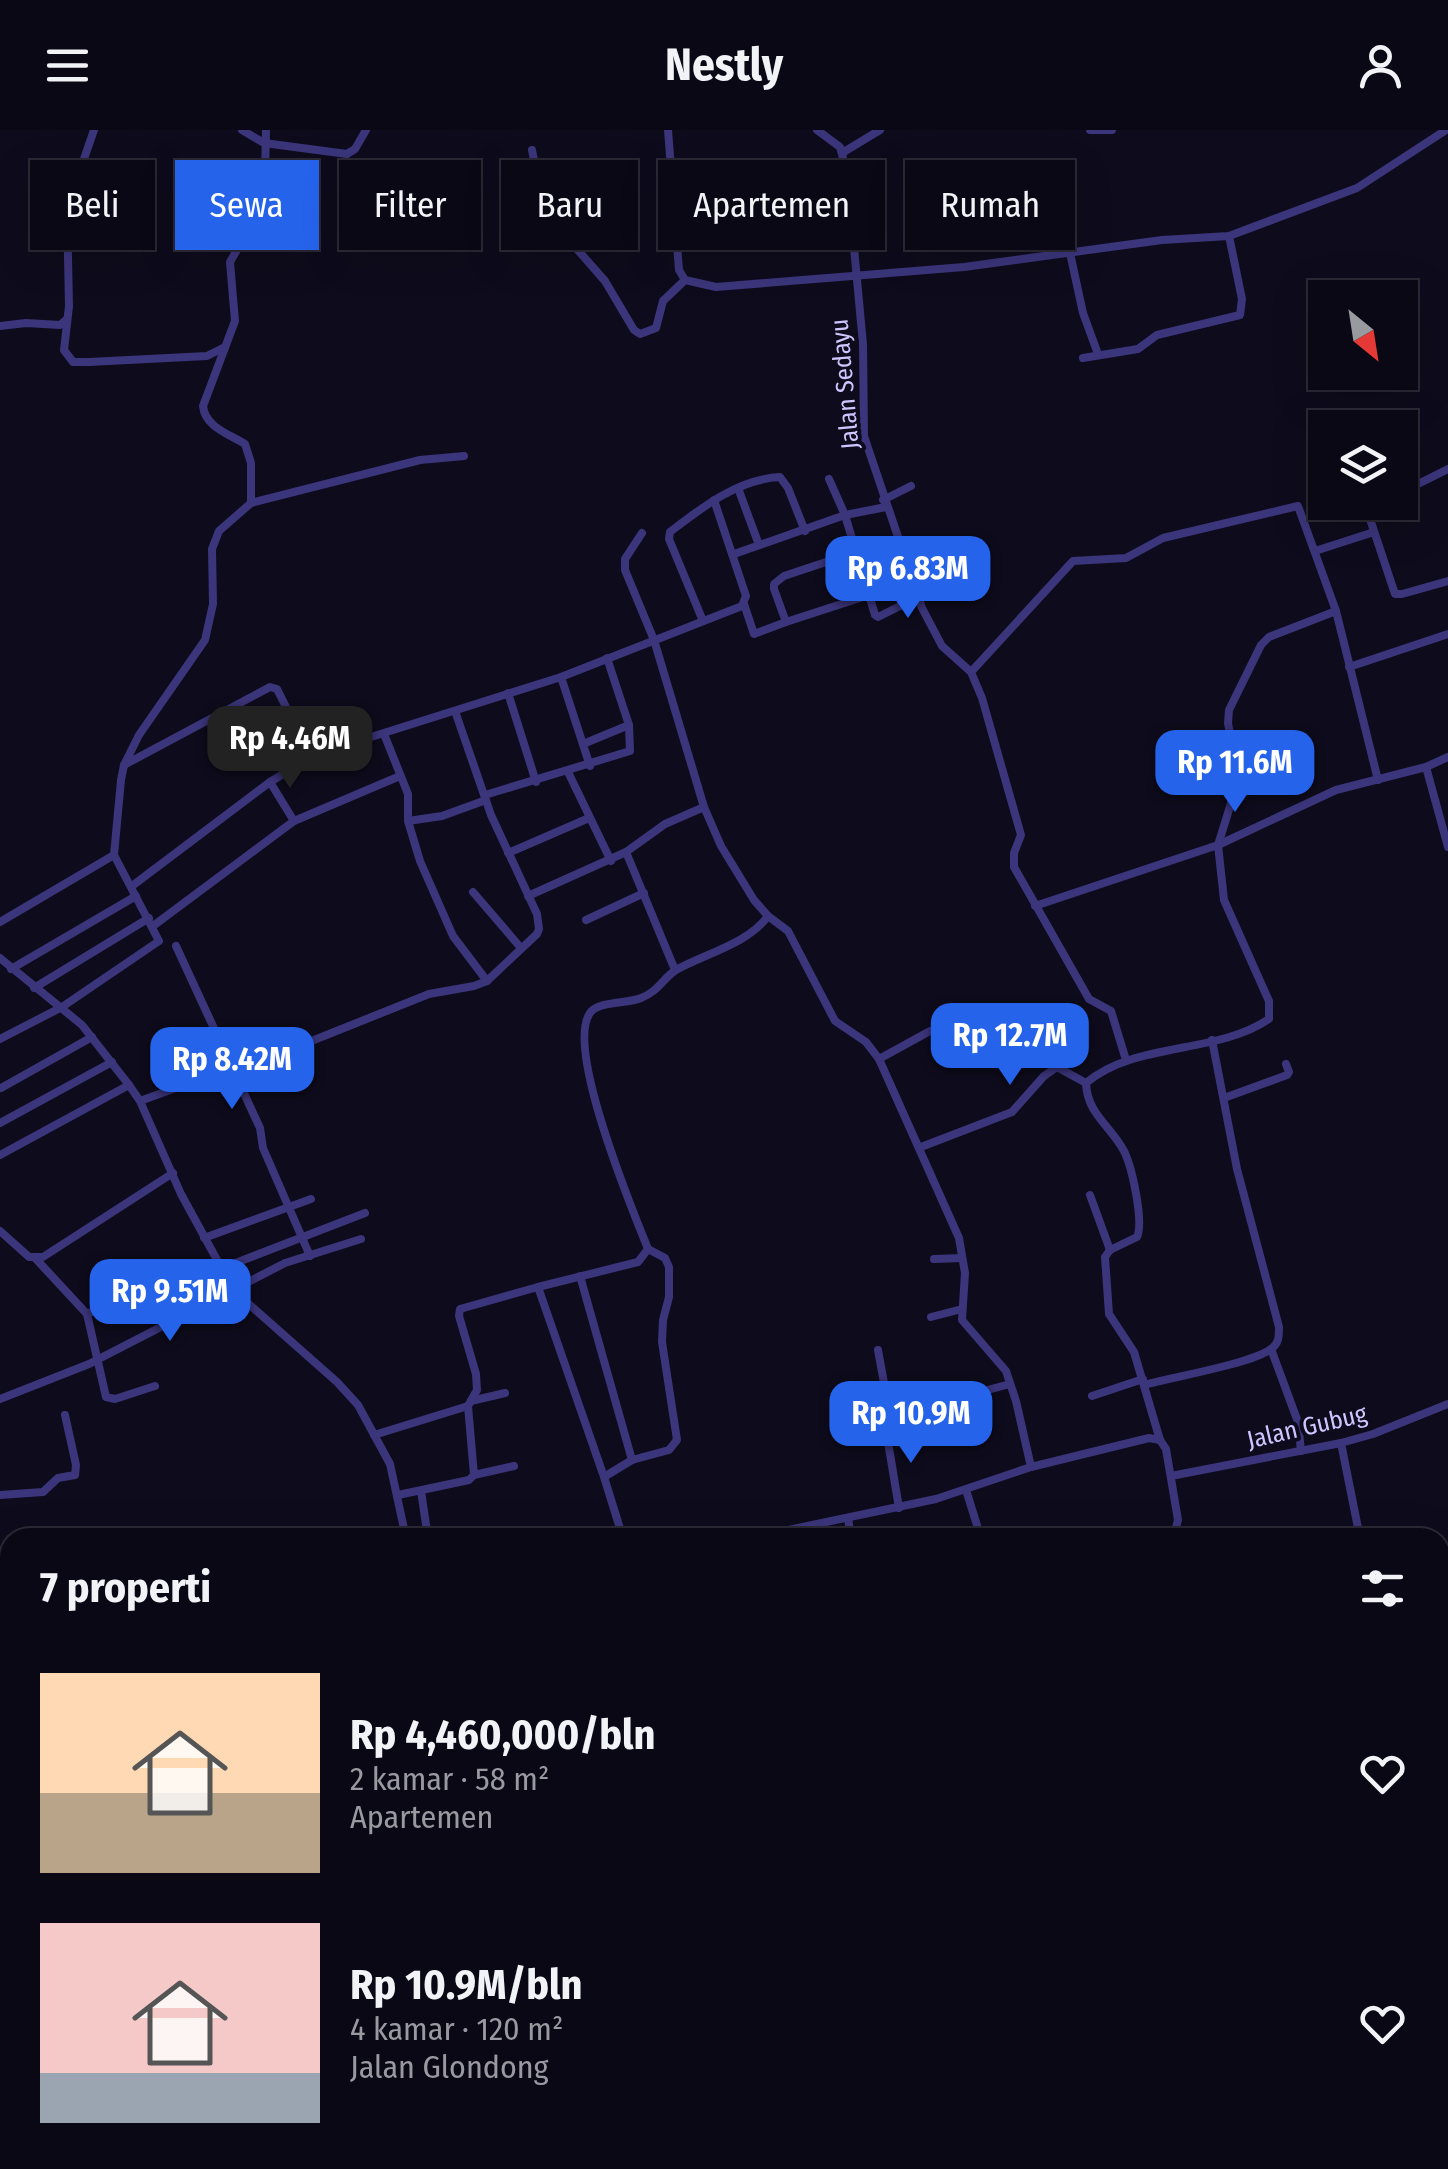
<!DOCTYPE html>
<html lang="id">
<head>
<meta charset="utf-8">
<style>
  body { margin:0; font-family:"Fira Sans Condensed",sans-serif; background:#13111e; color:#f1f3f6; height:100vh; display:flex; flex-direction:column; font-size:38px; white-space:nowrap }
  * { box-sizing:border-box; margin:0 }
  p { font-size:32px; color:#999aa0 }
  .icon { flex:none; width:55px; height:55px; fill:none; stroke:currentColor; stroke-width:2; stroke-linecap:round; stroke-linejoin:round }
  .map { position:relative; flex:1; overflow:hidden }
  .drawer { position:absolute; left:0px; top:1398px; width:1450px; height:642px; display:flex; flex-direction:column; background:#0a0815; border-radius:30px 30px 0 0; box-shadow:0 10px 40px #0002,0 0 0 2px #2a2934 }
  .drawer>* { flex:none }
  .hud { position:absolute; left:30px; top:30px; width:1390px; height:90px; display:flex; gap:20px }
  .needle { width:65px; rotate:150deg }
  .buttons { position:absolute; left:1308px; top:150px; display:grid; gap:20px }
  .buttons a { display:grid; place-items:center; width:110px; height:110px; border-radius:0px; background:#0a0815; box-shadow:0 10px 40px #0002,0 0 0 2px #2a2934; font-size:50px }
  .price { position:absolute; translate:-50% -85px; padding:0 22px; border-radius:20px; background:#2563eb; color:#fff; font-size:32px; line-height:65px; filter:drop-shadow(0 2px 5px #0008) }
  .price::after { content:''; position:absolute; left:50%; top:60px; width:30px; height:22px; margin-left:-15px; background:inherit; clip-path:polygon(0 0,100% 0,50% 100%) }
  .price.on { background:#222; color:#fff }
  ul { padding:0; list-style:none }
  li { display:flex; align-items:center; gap:30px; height:250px; padding:0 40px }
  li span { display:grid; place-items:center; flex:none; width:280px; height:200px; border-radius:0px; color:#555 }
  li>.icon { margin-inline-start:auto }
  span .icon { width:120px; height:120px; fill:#fffc; stroke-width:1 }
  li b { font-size:42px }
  h2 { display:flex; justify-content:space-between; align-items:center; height:120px; padding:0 40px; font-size:42px }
  .chip { padding:0 35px; border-radius:0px; background:#0a0815; box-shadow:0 10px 40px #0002,0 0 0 2px #2a2934; font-size:35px; line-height:90px }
  .chip.on { background:#2563eb; color:#fff }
  header { display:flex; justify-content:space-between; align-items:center; height:130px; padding:0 40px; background:#0a0815; font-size:45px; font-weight:700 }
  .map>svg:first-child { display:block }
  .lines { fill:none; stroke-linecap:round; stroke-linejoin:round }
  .street { stroke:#3b357b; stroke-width:8 }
  .labels { text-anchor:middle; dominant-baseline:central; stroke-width:8; stroke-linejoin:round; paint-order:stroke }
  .street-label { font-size:25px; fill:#cfc5ff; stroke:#0e0b1c }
</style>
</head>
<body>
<header><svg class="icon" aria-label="menu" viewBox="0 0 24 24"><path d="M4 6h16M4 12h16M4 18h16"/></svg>Nestly<svg class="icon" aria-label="person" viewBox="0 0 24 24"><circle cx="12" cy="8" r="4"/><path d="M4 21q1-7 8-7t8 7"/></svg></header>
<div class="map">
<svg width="1448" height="2039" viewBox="0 0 1448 2039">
  <rect width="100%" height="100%" fill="#0e0b1c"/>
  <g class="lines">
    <!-- street -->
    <g class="street">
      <path d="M 94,0 L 67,78 L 69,176 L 64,220 L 73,232 L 89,232 L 207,226 L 225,217"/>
      <path d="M 242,0 L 264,13 L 347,24 L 355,19 L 366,0"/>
      <path d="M 668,0 L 679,140 L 685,150 L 716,157 L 964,137 L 1162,110 L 1229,106 L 1357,58 L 1446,0"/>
      <path d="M 817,0 L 840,17 L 847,43 L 863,214 L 864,306 L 922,478 L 942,516 L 971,542 L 982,568 L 1021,705 L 1014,723 L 1014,737 L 1089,869 L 1111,881 L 1126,930"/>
      <path d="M 1090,0 L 1112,0"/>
      <path d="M 532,20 L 536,41 L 562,102 L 605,151 L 634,200 L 640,204 L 656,198 L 663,171 L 685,150"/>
      <path d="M 842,23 L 880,0"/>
      <path d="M 1070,123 L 1083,183 L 1098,224"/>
      <path d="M 0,196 L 26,193 L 60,195 L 66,190"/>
      <path d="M 1083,228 L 1138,219 L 1157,205 L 1240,185 L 1242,169 L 1229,106"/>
      <path d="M 829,349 L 845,385 L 875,485 L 878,487 L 918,467"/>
      <path d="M 738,358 L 759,415"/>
      <path d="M 1400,363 L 1448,339"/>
      <path d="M 883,370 L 911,356"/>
      <path d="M 1382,372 L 1372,378 L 1369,386 L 1395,464 L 1402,464 L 1448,451"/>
      <path d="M 251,373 L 251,333 L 245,314 C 229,304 205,297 203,276 L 235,191 L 230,132 L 241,113 L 256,103 L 264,93 L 266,0"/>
      <path d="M 642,403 L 625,429 L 625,440 L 654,510 L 704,677 L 721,716 L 754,770 L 768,786 L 788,801 L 835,891 L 866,912 L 879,929 L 959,1108 L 965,1143 L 962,1190 L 1006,1241 L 1016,1271 L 1031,1337"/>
      <path d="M 1315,421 L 1374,402"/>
      <path d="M 856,422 L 784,446 L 774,454 L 774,459 L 786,492 L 869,465"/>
      <path d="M 734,424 L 845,385 L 886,377"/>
      <path d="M 744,474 L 754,504 L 786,492"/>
      <path d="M 703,491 L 669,409 L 670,402 C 701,378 738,349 780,347 L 788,358 L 805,401"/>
      <path d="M 1349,537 L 1448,504"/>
      <path d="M 971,542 L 1073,431 L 1126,428 L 1163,408 L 1298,376 L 1336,481 L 1378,650"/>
      <path d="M 561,547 L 590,636"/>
      <path d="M 508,563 L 536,652"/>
      <path d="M 384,604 L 408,664 L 408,691 L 420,731 L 453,806 L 487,851"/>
      <path d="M 583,614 L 629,595"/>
      <path d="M 124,635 L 270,557 L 277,559 L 286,577"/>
      <path d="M 1426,637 L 1448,717"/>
      <path d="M 568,642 L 611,731"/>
      <path d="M 270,652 L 294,691"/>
      <path d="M 485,665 L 630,621 L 629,595 L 607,528"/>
      <path d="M 408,691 L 442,686 L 486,670"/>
      <path d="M 626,722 L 665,694 L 704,677"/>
      <path d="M 508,723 L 589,688"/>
      <path d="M 132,756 L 270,652 L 314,625 L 561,547 L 742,476 L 746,466 L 714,370"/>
      <path d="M 473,762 L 521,818"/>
      <path d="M 528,766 L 626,722 L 675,840"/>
      <path d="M 1035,776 L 1218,715 L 1336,660 L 1426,637 L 1448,627"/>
      <path d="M 586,790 L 644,763"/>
      <path d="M 0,792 L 114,725"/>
      <path d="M 153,796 L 294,691 L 400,646"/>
      <path d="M 176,816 L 260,998 L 263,1018 L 310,1126"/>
      <path d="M 0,828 L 82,895 L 129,955 L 140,971 L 181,1064 L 234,1161 L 337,1252 L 358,1275 L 390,1334 L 406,1408"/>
      <path d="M 11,839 L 136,766"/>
      <path d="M 34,858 L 149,788"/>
      <path d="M 0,909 L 62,877 L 159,811 L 114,725 L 121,650 L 124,635 L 139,605 L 205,510 L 213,474 L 212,419 L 219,401 L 251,373 L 420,330 L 464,326"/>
      <path d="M 879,929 L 930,901"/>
      <path d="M 1,958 L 92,907"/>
      <path d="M 1224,968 L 1287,945 L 1289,942 L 1286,934"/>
      <path d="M 140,971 L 233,937 L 274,926 L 429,864 L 474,856 L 487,851 L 537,804 L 539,799 L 537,784 L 491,685 L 455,581"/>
      <path d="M 0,993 L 112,932"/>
      <path d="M 921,1017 L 1012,982 L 1044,946 L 1057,937 L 1086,953"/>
      <path d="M 0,1025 L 129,955"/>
      <path d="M 1090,1065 L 1110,1120"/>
      <path d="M 0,1101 L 29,1127 L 43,1127 L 173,1043"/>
      <path d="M 204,1108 L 311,1069"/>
      <path d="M 36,1129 L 87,1184"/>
      <path d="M 934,1129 L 962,1128"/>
      <path d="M 580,1146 L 632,1330"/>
      <path d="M 538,1157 L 638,1132 L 648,1119"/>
      <path d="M 931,1187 L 962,1179"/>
      <path d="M 1271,1219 L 1298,1292 L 1301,1321"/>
      <path d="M 878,1220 L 890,1286 L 885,1294 L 899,1378"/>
      <path d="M 1144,1255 C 1173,1247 1250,1234 1271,1219 C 1279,1214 1279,1206 1279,1197 L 1237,1039 L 1212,910"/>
      <path d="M 155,1256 L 115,1269 L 106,1267 L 87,1184 L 139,1161 L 220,1139 L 365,1083"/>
      <path d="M 1092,1266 L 1143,1249"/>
      <path d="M 0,1269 L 89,1234 L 285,1133 L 361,1109"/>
      <path d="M 471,1271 L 505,1263"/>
      <path d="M 890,1286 L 1010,1254"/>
      <path d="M 374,1305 L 468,1276"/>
      <path d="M 1341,1313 L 1360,1408"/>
      <path d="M 474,1345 L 514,1336"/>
      <path d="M 1171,1346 L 1341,1313 L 1373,1304 L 1448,1274"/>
      <path d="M 966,1360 L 981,1408"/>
      <path d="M 421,1361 L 428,1408"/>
      <path d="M 0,1365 L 43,1362 L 58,1348 L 75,1345 L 76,1335 L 65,1285"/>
      <path d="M 398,1365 L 469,1350 L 474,1345 L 468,1276 L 477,1260 L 476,1244 L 459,1186 L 460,1179 L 538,1157 L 604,1347"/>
      <path d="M 848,1388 L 851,1408"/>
      <path d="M 623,1408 L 604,1347 L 632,1330 L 669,1320 L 677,1310 L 662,1212 L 663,1190 L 669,1167 L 669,1137 L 665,1128 L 648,1119 C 632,1079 565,918 590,883 C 598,871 627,874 641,868 C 658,862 664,847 676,840 C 704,824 748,814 768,786"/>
      <path d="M 750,1408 L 936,1369 L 1031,1337 L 1149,1308 L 1160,1310"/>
      <path d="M 1168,1408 L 1175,1401 L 1178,1390 L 1166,1319 L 1160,1310 L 1134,1222 L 1109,1184 L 1105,1127 L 1110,1120 L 1137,1107 C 1144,1092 1132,1037 1124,1021 C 1111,996 1087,984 1086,953 C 1136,911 1216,925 1269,889 L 1269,871 L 1224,770 L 1218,715 L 1232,670 L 1236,637 L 1228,593 L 1229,580 L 1261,515 L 1269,507 L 1336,481"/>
      <path d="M 0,1442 L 10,1443"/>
      <path d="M 0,1693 L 9,1642"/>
      <path d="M 0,1721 L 10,1728"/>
      <path d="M 636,2030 L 638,2039"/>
      <path d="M 783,2030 L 785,2039"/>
      <path d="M 845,2030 L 846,2039"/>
      <path d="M 864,2030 L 867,2039"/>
      <path d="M 1287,2030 L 1289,2039"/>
      <path d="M 287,2039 L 287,2030"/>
      <path d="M 351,2039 L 357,2030"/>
    </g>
  </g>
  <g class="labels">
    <!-- street labels -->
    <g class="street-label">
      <text transform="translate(845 254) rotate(-95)">Jalan Sedayu</text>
      <text transform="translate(1307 1297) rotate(-13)">Jalan Gubug</text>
    </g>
  </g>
</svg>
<div class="buttons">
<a><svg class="needle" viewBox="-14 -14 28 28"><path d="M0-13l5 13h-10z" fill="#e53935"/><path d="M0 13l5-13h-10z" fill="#999aa0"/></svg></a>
<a><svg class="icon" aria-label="layers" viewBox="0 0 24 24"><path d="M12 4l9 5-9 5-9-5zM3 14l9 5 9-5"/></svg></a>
</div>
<b class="price" style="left:908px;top:491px">Rp 6.83M</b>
<b class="price on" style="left:290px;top:661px">Rp 4.46M</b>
<b class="price" style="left:1235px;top:685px">Rp 11.6M</b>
<b class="price" style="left:1010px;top:958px">Rp 12.7M</b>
<b class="price" style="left:232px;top:982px">Rp 8.42M</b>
<b class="price" style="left:170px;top:1214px">Rp 9.51M</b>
<b class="price" style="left:911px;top:1336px">Rp 10.9M</b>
<div class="hud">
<a class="chip">Beli</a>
<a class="chip on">Sewa</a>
<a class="chip">Filter</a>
<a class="chip">Baru</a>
<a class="chip">Apartemen</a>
<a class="chip">Rumah</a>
</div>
<section class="drawer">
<h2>7 properti<svg class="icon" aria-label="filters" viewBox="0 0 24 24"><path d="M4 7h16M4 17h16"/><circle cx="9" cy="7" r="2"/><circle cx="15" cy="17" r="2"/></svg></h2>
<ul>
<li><span style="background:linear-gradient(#ffd9b3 60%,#b9a48a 0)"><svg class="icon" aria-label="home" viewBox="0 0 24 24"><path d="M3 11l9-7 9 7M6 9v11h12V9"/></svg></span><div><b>Rp 4,460,000/bln</b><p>2 kamar · 58 m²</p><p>Apartemen</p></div><svg class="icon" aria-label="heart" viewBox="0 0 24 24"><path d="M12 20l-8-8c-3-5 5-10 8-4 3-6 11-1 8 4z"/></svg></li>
<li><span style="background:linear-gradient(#f6c9c9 75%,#9aa5b1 0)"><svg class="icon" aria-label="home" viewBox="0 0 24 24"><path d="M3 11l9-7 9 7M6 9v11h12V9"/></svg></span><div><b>Rp 10.9M/bln</b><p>4 kamar · 120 m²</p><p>Jalan Glondong</p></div><svg class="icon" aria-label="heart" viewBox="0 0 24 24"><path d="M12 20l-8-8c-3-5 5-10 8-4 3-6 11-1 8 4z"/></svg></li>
</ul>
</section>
</div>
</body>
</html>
